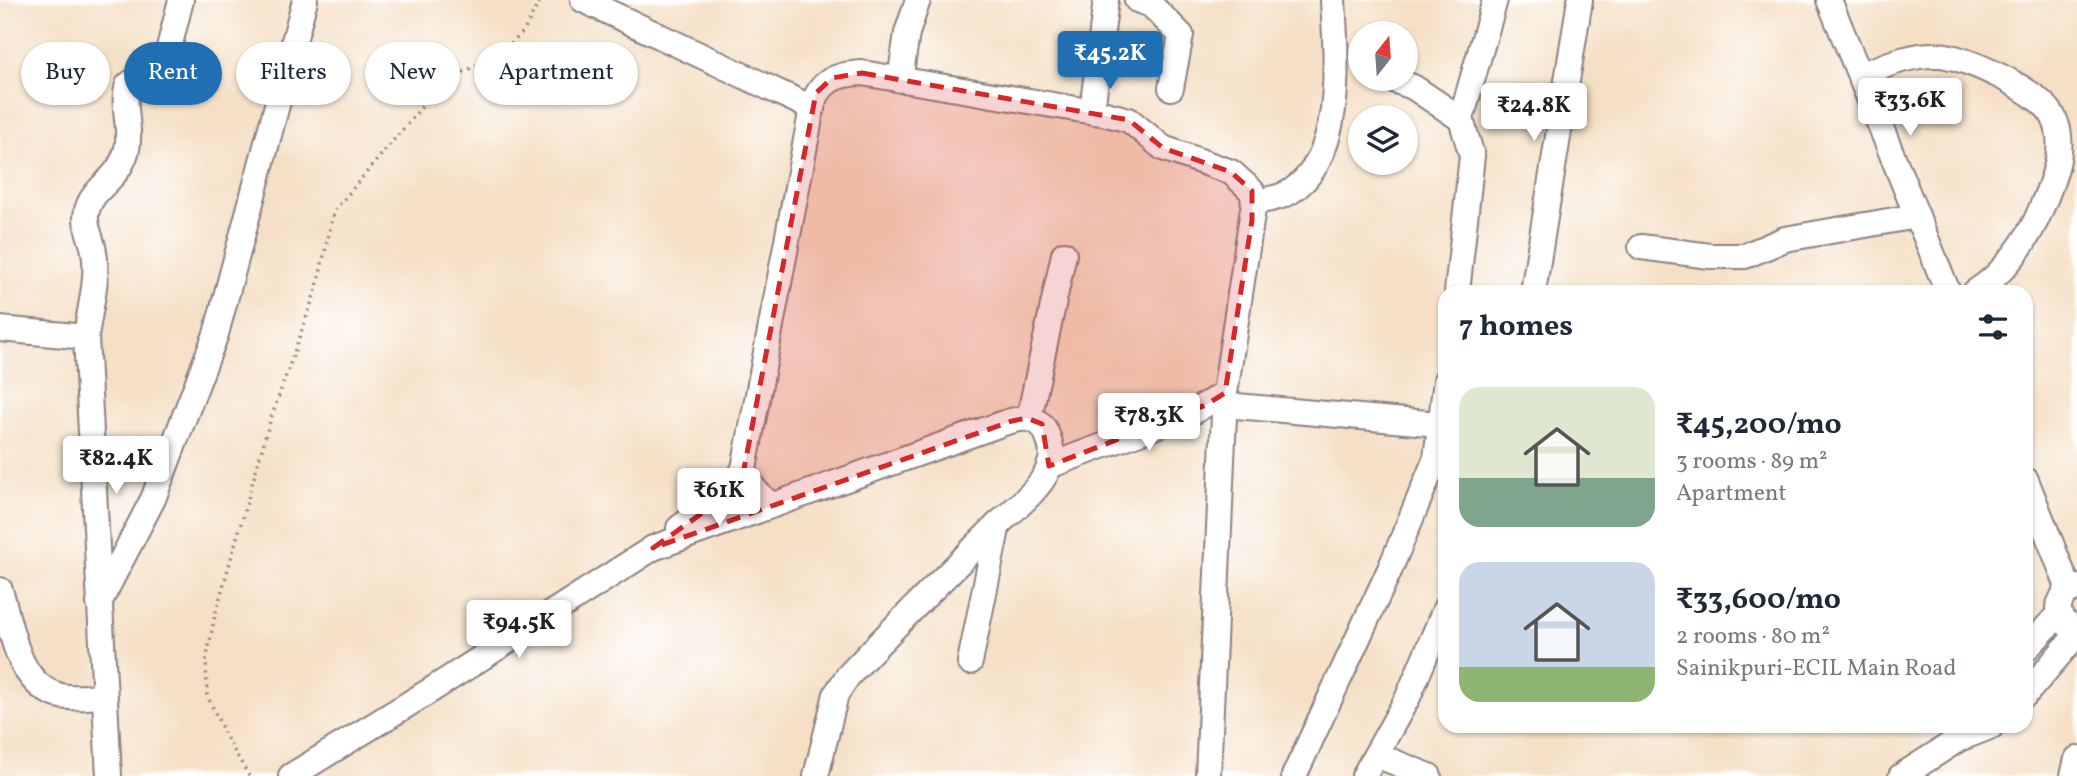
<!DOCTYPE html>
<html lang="en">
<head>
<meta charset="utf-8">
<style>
  body { margin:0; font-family:Vollkorn,serif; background:#f2f2f3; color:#1f2937; height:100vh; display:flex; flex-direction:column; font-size:26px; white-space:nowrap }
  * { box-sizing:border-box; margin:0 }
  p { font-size:23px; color:#747a83 }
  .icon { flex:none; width:38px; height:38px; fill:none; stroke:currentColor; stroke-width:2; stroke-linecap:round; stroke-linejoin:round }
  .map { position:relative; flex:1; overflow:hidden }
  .panel { position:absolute; left:1438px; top:285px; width:595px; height:448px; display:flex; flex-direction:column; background:#fff; border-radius:21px; box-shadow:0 2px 5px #0004 }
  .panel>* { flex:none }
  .banner { position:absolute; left:21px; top:42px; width:665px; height:63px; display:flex; gap:14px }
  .needle { width:46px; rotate:17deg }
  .fabs { position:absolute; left:1348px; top:21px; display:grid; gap:14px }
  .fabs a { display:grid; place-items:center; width:70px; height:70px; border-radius:50%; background:#fff; box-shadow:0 2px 5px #0004; font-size:35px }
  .price { position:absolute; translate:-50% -60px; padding:0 16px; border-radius:7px; background:#fff; color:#222; font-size:23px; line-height:46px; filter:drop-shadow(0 2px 4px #0008) }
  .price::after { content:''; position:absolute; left:50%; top:42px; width:21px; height:16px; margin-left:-10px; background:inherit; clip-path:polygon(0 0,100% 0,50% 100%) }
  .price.active { background:#1f6fb2; color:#fff }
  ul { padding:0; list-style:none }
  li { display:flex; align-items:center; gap:21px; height:175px; padding:0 21px }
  li span { display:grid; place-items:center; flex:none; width:196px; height:140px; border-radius:21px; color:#555 }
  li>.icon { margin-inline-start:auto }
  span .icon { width:84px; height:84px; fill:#fffc; stroke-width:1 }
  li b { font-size:30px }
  h2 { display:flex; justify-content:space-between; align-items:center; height:84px; padding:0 21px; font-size:30px }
  .chip { padding:0 24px; border-radius:32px; background:#fff; box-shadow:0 2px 5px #0004; font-size:24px; line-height:63px }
  .chip.active { background:#1f6fb2; color:#fff }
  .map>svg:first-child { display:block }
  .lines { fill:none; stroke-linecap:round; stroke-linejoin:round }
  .minor-casing { stroke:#8c8180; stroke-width:28 }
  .path { stroke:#8c8180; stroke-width:3.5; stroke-dasharray:2 5; stroke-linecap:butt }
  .minor { stroke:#fff; stroke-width:24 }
  .marked { fill:#d62828; fill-opacity:0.2; stroke:#d62828; stroke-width:5; stroke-dasharray:14 9; stroke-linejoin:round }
</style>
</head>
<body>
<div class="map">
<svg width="2077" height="776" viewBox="0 0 2077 776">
  <rect width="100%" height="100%" fill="#fff"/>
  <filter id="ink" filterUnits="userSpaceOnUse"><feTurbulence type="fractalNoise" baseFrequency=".0143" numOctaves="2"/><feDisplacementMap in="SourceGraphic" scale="14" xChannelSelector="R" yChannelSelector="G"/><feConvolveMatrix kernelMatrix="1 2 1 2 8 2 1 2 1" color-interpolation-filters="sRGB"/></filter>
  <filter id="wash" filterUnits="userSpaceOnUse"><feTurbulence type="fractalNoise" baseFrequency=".00686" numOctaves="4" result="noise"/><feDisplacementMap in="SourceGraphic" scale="28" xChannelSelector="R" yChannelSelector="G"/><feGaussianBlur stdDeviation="1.57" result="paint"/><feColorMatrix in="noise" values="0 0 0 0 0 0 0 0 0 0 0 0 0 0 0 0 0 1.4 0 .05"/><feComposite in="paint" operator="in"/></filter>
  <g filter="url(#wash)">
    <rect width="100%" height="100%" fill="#f5e0c6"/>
  </g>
  <g filter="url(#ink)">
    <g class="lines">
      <defs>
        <g id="minor">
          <path d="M 583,0 L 812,108"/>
          <path d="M 1137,0 L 1151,5 L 1181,35 L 1171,88"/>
          <path d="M 1829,0 L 1948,292"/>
          <path d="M 1860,75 C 1884,66 1910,54 1937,55 C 1964,55 2041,92 2053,116 C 2069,146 2052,182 2041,209 C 2029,239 2003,275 1975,292"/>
          <path d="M 1390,79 L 1413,87 L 1461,119"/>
          <path d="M 900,80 L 907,33 L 918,0"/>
          <path d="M 1092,111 L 1106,0"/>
          <path d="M 1254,202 C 1266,200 1280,198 1290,192 C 1346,157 1336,56 1333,0"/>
          <path d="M 1641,247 L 1710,256 L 1745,256 L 1785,239 L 1917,216"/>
          <path d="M 1457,292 L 1472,156 L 1461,119 L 1495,0"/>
          <path d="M 1533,292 L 1580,0"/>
          <path d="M 0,329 L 86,337 L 109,776"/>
          <path d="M 86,337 C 89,311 99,278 94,252 C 92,236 83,226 87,210 C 94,185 119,181 127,149 C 132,127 121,106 128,85 L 160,62 L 168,52 L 181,0"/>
          <path d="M 1225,405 L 1439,424"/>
          <path d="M 1029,418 L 1064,254"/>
          <path d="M 1049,466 L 1193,412 L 1225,393"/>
          <path d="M 2026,480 L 2069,589"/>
          <path d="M 772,505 C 758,495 749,485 744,469 L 812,108 C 819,81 836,74 862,73 L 1106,114 L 1129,120 L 1163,148 L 1231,172 L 1252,191 L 1254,202 L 1225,393 L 1208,776"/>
          <path d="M 679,528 L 732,488 L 744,469"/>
          <path d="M 2077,587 L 2064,594 L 2058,607 L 2062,621 L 2077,630"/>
          <path d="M 0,590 C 12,627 16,686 61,696 C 75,699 90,696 104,696"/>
          <path d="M 99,603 L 153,499 L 216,334 L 305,0"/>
          <path d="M 2026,649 L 2059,614"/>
          <path d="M 970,662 L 998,524"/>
          <path d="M 2026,694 L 2077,634"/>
          <path d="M 1376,755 L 1429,776"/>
          <path d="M 291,776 L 428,692 L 653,548 L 984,430 C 1003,424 1034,407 1046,432 C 1051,443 1054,457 1049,468 C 1039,491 1013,510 995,527 C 946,576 895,625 848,676 L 836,694 L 816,776"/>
          <path d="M 1294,776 L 1390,569 L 1436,458 L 1446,380"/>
          <path d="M 1364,776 L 1408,697 L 1446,607"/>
          <path d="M 1901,776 L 1959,739 L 1992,726"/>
          <path d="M 2073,776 L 2077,759"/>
        </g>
      </defs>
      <!-- minor casing -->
      <use href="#minor" class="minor-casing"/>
      <!-- path -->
      <path class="path" d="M 249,776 L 226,737 L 207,695 L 206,662 L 215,615 L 270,421 L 317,287 L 334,211 L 425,103 L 456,76 L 504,51 L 524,31 L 540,0"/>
      <!-- minor -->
      <use href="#minor" class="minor"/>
    </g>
  </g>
  <!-- marked area -->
  <path class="marked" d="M 862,73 L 1129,120 L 1163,148 L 1231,172 L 1252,191 L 1252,220 L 1225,393 L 1206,405 L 1049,466 L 1042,424 L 1027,418 L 1012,421 L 653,548 L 715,504 L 744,469 L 816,93 L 832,78 Z"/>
</svg>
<div class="fabs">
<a><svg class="needle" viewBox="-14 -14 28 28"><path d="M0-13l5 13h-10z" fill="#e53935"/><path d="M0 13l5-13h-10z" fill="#747a83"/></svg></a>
<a><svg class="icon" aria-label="layers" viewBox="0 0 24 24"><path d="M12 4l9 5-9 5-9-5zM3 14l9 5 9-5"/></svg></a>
</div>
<b class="price active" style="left:1110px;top:91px">₹45.2K</b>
<b class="price" style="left:1910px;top:138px">₹33.6K</b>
<b class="price" style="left:1534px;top:143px">₹24.8K</b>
<b class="price" style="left:1149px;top:453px">₹78.3K</b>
<b class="price" style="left:116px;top:496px">₹82.4K</b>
<b class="price" style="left:719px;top:528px">₹61K</b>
<b class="price" style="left:519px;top:660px">₹94.5K</b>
<div class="banner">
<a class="chip">Buy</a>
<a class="chip active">Rent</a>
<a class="chip">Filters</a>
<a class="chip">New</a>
<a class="chip">Apartment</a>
</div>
<section class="panel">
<h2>7 homes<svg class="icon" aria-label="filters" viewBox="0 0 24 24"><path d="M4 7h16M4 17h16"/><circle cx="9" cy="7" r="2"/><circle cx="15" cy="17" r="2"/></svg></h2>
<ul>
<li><span style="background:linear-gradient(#dfe7d0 65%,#7fa58c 0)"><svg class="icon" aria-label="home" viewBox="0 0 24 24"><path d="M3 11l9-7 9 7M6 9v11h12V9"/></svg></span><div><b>₹45,200/mo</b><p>3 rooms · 89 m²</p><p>Apartment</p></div></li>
<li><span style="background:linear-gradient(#c9d6e8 75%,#8fb573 0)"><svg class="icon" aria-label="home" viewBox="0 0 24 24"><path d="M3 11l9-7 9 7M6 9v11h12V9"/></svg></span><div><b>₹33,600/mo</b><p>2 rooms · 80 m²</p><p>Sainikpuri-ECIL Main Road</p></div></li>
</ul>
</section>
</div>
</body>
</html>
